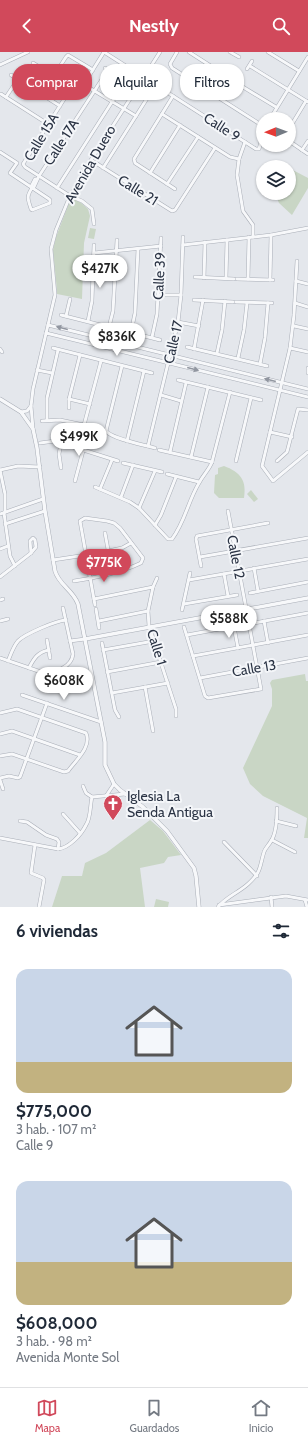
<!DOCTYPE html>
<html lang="es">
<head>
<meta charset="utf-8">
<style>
  body { margin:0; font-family:Cabin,sans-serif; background:#f6f6f7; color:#1f2937; height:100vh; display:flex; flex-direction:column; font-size:15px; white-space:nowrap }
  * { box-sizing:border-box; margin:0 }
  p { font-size:13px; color:#747a83 }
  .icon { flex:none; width:22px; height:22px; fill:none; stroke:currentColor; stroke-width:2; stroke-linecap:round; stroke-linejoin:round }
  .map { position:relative; height:855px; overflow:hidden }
  .sheet { display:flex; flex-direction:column; background:#fff; flex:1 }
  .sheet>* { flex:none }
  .guide { position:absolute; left:12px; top:12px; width:284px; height:36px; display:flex; gap:8px }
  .needle { width:26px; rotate:269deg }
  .tools { position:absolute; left:256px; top:60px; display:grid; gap:8px }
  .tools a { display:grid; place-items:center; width:40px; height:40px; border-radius:50%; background:#fff; box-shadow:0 1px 3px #0004; font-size:20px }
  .price { position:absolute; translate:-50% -34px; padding:0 9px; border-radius:14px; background:#fff; color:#222; font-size:13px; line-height:26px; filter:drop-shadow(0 1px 2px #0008) }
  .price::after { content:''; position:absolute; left:50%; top:24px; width:12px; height:9px; margin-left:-6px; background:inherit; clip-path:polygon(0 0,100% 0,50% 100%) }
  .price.current { background:#d1495b; color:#fff }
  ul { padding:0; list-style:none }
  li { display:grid; align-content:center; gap:8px; height:212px; padding:0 16px }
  li span { display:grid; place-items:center; height:124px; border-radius:12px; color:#555 }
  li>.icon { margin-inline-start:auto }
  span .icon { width:72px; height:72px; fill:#fffc; stroke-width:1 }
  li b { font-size:17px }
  h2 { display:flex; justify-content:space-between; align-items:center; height:48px; padding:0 16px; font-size:17px }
  .pill { padding:0 14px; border-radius:16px; background:#fff; box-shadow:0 1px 3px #0004; font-size:14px; line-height:36px }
  .pill.current { background:#d1495b; color:#fff }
  header { display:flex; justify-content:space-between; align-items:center; height:52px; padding:0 16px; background:#d1495b; color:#fff; font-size:18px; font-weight:800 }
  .tabs { display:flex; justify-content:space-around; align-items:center; height:56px; border-top:1px solid #e0e1e3; background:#fff; font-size:11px; color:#747a83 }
  .tabs a { display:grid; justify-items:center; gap:2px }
  .tabs .current { color:#d1495b }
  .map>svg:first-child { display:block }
  .green { fill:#c9d6c5 }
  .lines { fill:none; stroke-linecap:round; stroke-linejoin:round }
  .minor-casing { stroke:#a9aeb7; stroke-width:4 }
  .tertiary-casing { stroke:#a9aeb7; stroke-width:4.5 }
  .minor { stroke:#f7f8fa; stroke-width:3 }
  .tertiary { stroke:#f7f8fa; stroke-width:3.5 }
  .oneway { fill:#9196a0 }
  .labels { text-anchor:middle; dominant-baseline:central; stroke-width:4; stroke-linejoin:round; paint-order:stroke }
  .street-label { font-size:14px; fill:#2b3445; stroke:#f4f6f9 }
  .poi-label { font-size:14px; fill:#2b3445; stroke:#f4f6f9; text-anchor:start }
</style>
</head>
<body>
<header><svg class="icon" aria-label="back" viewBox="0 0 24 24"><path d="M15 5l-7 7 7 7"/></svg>Nestly<svg class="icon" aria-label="search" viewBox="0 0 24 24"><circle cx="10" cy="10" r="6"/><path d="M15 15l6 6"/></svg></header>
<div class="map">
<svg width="308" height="855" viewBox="0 0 308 855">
  <rect width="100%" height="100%" fill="#e4e7ec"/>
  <!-- green -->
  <g class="green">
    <path d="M 289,116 L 308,126 L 308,136 L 292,163 L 279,151 L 275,141 L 289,141 Z"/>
    <path d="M 71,146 L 80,150 L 88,157 L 90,164 L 84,191 L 82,247 L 57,242 L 57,239 L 53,198 L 56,185 Z"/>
    <path d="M 90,176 L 96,177 L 94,187 L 88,186 Z"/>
    <path d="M 224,414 C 240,420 247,428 244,446 L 219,446 L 214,441 L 215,423 L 218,422 L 218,416 Z"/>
    <path d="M 251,438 L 258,447 L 254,450 L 247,442 Z"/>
    <path d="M 305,622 L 306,629 L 308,629 L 308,786 L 304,786 L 307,766 L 263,744 L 250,732 L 243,716 L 272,654 L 272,637 L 270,631 L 272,628 Z"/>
    <path d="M 150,768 L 163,779 L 181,803 L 168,805 L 164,811 L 140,816 L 145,855 L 52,855 L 62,824 L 82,824 L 85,811 L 106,801 Z"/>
    <path d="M 156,847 L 169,850 L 168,855 L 154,855 Z"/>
  </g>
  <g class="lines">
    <defs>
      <g id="minor">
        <path d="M 104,0 L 256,97 L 259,97 L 263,83"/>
        <path d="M 177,0 L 170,12 L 172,16 L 263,74"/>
        <path d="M 189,0 L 217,18"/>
        <path d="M 230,0 L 239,5"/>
        <path d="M 268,0 L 299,19"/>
        <path d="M 33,11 L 54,24"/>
        <path d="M 0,13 L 28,0"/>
        <path d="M 250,14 L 308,50"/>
        <path d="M 247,17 L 252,9"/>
        <path d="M 11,23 L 60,54"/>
        <path d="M 214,23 L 219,14"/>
        <path d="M 84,32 L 104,0"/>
        <path d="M 238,32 L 276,55"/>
        <path d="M 235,37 L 241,28"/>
        <path d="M 1,42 L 48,72"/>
        <path d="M 42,42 L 66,5 L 68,3 L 93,18"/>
        <path d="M 173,44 L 134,107 L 135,111 L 175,137"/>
        <path d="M 6,45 L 18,27"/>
        <path d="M 162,62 L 230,105 L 239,107"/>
        <path d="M 270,67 L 308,5"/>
        <path d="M 289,77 L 306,49"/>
        <path d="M 289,89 L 308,102"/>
        <path d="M 245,90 L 239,107 L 237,123 L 243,159 L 253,173 L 253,185"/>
        <path d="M 302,98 L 308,89"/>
        <path d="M 0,100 L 17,111 L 10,121 L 49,147 L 50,148 L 50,151 L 32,158 L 31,157 C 28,147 26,145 32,136 L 32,133 L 35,127 L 37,127"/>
        <path d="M 91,108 L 172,159 L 175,158 L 215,96"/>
        <path d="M 103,116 L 148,45 L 145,43"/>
        <path d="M 150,121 L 180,73"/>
        <path d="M 167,132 L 198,85"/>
        <path d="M 32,135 L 34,135 L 39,124 L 108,18 L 105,16"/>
        <path d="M 57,136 L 126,28"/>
        <path d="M 94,172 L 92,157 L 82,149 L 70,144 L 25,115 L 23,112 L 75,30 L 78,29 L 136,64"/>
        <path d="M 183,193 L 271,183 L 308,176"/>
        <path d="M 94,201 L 161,194"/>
        <path d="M 297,209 L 294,263 L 290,296 L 262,414 L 273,429 L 308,400"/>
        <path d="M 195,225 L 234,227"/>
        <path d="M 204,226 L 205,190"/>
        <path d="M 226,226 L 227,188"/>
        <path d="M 237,227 L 273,228"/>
        <path d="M 248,227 L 249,185"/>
        <path d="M 270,228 L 271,183"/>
        <path d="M 296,229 L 308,232"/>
        <path d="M 159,243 L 181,243"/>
        <path d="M 194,248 L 233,250"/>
        <path d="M 236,250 L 272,251"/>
        <path d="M 295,251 L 308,255"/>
        <path d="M 61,263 L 160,288"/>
        <path d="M 66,264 L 70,247"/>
        <path d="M 88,269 L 92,249 L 94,193"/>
        <path d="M 178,270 L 199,274"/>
        <path d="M 48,273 L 308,337"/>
        <path d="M 294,274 L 308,277"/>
        <path d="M 109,275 L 113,259 L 117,188"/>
        <path d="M 131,280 L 135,261 L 138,197"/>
        <path d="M 46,281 L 308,345"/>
        <path d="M 152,285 L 157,262 L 161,186"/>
        <path d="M 187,295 L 267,314"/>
        <path d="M 53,296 L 152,321"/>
        <path d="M 290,296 L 308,300"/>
        <path d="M 0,297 L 2,300"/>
        <path d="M 194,297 L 203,248"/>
        <path d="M 217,301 L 222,278 L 225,249"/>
        <path d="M 238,306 L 244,278 L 247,251"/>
        <path d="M 260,312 L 265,286 L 268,251"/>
        <path d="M 122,314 L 106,379 C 112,387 145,393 155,396"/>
        <path d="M 308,316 L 308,321"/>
        <path d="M 37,318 L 52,321"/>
        <path d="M 178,328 L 261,348"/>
        <path d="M 161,343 L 181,349"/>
        <path d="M 69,347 L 90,352"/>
        <path d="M 69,356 L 69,347 L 80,303"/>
        <path d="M 21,360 L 27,359 L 31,354"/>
        <path d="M 47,368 L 47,346 L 58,298"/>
        <path d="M 42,369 L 60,368 L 84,373"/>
        <path d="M 33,377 L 31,354 L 33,337 L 55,243 L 51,197 L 56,178 L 70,144 L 91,108 L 160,0"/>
        <path d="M 270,380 L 292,385"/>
        <path d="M 127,389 L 144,319"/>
        <path d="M 40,391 L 55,389 L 118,409"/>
        <path d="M 148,394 L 178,270 L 181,243 L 183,185"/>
        <path d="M 75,396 L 84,373 L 101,309"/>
        <path d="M 159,398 L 212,410"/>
        <path d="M 170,400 L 186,331"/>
        <path d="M 191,405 L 208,335"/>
        <path d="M 236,409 L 251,346"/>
        <path d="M 277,409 L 287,400 L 298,357 L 308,358"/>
        <path d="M 123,411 L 162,420"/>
        <path d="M 61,416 L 59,402 L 61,391"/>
        <path d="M 0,418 L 5,442 L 5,459"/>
        <path d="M 0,418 L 18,414 L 40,415"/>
        <path d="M 167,422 L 199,430"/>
        <path d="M 75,429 L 83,399"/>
        <path d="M 95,435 L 130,450 L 139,456 L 168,487 L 172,487 C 185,470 188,449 199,431 C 203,423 209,418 212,410 L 230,340"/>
        <path d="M 100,437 L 112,408"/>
        <path d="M 121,445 L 133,413"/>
        <path d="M 139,456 L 155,419"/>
        <path d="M 4,461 L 10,504 L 15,514"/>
        <path d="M 0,462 L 43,447"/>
        <path d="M 5,472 L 45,459"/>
        <path d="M 155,473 L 161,463 L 176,425"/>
        <path d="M 105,481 L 109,503"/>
        <path d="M 33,486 L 35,488 L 36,495 L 31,501 L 30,489 Z"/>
        <path d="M 0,497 L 8,494"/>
        <path d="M 108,499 L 122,496 L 131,491"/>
        <path d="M 200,505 L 308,486"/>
        <path d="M 53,508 L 86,503"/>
        <path d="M 201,514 L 196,487 L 197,484 L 268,471"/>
        <path d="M 254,516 L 258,539"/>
        <path d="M 224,522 L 228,544"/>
        <path d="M 0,525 L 31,501"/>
        <path d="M 157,526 L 153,535 L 148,559 L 149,574 L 176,657 L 176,664"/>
        <path d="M 189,528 L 308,507"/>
        <path d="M 74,529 C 98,525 120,521 141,511 L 143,506 L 120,476 L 114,471 L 107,469 L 85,466 L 80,469 L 95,553"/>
        <path d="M 250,541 L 308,530"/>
        <path d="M 94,547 L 153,535"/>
        <path d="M 0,548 L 3,547"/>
        <path d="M 184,552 L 237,543"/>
        <path d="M 96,557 L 99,576"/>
        <path d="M 182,558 L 190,521"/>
        <path d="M 0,569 L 8,567"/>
        <path d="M 99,569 L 148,559"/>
        <path d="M 264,569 L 268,591"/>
        <path d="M 254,571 L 308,561"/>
        <path d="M 184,575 L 205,644 L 208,646 L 261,637 L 228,459"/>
        <path d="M 234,575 L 238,596"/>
        <path d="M 187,583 L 241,573"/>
        <path d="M 47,588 L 50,606"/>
        <path d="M 70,589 L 85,587"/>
        <path d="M 102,591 L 115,658 L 119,665"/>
        <path d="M 103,598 L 154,589"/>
        <path d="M 193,604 L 308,583"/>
        <path d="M 0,606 L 44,621 C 55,621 72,615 73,602 L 63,556"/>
        <path d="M 8,609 C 11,602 13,595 18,589 C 25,582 55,569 66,568"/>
        <path d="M 29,616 C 34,606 38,600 49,598"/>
        <path d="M 107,620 L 161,610"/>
        <path d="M 200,626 L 308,606"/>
        <path d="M 145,635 L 153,679"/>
        <path d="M 112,641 L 168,631"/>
        <path d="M 22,643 L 101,670"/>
        <path d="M 0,661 L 17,657 L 86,681 C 92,695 76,708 68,719 L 64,720 L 12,702 L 0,704"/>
        <path d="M 0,682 L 12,679 L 80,703"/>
        <path d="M 0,726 L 9,724 L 18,726 L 20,725 L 47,651"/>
        <path d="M 0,728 L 3,737"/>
        <path d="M 83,734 L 86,741 L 92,745 L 125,742"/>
        <path d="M 106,744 L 114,732"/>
        <path d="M 63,762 L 80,781"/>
        <path d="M 20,769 L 27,770 L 46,783 L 57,787 L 59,790 L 58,797"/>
        <path d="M 276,769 L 296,774"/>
        <path d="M 0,786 L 58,797 C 69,796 81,783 86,773 C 91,766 90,753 92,745"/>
        <path d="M 272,788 L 295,800"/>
        <path d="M 224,790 L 257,824"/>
        <path d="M 35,793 L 31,821 L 43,826 L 44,828 L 39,855"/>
        <path d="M 271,845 L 272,855"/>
        <path d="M 305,848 L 307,855"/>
        <path d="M 219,853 L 286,844 L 308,848"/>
        <path d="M 218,855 C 226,845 238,841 248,832 C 262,819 259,816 264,800 C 265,796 269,793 271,789 C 276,782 277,765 277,756"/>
      </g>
      <g id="tertiary">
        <path d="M 0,347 L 21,360 L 33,377 L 37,396 L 45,459 L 55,519 C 59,533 73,538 78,552 L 105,690 L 105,713 L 114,732 L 120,738 L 143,755 L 167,779 L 194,816 L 196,824 L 199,855"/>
        <path d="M 85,587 L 308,546"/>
      </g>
    </defs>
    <!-- minor casing -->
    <use href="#minor" class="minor-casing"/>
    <!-- tertiary casing -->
    <use href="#tertiary" class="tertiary-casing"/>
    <!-- minor -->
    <use href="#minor" class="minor"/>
    <!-- tertiary -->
    <use href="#tertiary" class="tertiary"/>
  </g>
  <!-- one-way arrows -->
  <defs><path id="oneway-solid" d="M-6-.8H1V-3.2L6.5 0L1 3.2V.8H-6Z"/></defs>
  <g class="oneway">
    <use href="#oneway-solid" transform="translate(62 276) rotate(-166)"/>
    <use href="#oneway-solid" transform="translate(193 317) rotate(14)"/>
    <use href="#oneway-solid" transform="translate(270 328) rotate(-166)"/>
  </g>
  <!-- icons -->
  <defs>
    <symbol id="church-pin" viewBox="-11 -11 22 30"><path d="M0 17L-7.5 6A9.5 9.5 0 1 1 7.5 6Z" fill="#d1495b" stroke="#f4f6f9"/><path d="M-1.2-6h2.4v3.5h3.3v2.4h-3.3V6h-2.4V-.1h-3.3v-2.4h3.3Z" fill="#fff"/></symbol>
  </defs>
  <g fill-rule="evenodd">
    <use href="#church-pin" x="102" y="741" width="22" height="30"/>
  </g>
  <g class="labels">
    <!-- street labels -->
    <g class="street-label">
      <text transform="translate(222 75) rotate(33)">Calle 9</text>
      <text transform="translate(41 85) rotate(-59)">Calle 15A</text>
      <text transform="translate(61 90) rotate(-57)">Calle 17A</text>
      <text transform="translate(90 112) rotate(-60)">Avenida Duero</text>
      <text transform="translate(138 138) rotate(32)">Calle 21</text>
      <text transform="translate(159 224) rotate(-87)">Calle 39</text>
      <text transform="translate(173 290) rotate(-77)">Calle 17</text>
      <text transform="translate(236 505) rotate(79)">Calle 12</text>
      <text transform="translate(157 595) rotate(73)">Calle 1</text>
      <text transform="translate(254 616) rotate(-10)">Calle 13</text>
    </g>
    <!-- poi labels -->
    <g class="poi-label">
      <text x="127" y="744">Iglesia La<tspan x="127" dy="16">Senda Antigua</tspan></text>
    </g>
  </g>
</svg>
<div class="tools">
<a><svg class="needle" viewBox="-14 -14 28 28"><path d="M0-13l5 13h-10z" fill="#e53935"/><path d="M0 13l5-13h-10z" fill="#747a83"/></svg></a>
<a><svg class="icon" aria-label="layers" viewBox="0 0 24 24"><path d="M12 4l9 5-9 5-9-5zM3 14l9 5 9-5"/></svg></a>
</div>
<b class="price" style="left:100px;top:237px">$427K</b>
<b class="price" style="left:117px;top:305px">$836K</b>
<b class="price" style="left:79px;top:405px">$499K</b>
<b class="price current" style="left:104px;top:531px">$775K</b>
<b class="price" style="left:229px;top:587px">$588K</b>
<b class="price" style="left:64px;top:649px">$608K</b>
<div class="guide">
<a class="pill current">Comprar</a>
<a class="pill">Alquilar</a>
<a class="pill">Filtros</a>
</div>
</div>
<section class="sheet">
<h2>6 viviendas<svg class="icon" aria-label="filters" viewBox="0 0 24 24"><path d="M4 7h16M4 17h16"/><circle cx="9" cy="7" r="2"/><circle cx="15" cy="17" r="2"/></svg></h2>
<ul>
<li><span style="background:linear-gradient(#c9d6e8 75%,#c2b280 0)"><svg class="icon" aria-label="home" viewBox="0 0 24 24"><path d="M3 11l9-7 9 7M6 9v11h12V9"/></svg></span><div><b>$775,000</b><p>3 hab. · 107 m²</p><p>Calle 9</p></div></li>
<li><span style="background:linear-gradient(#c9d6e8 65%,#c2b280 0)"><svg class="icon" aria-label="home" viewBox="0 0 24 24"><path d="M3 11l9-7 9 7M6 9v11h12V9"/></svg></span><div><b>$608,000</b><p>3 hab. · 98 m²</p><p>Avenida Monte Sol</p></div></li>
</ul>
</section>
<nav class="tabs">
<a class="current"><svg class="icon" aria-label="map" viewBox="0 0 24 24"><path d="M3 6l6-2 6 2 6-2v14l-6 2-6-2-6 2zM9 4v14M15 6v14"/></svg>Mapa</a>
<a><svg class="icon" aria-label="saved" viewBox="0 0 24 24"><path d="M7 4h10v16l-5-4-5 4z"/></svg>Guardados</a>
<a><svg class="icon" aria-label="home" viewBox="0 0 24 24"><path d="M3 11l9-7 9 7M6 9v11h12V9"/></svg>Inicio</a>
</nav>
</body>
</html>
